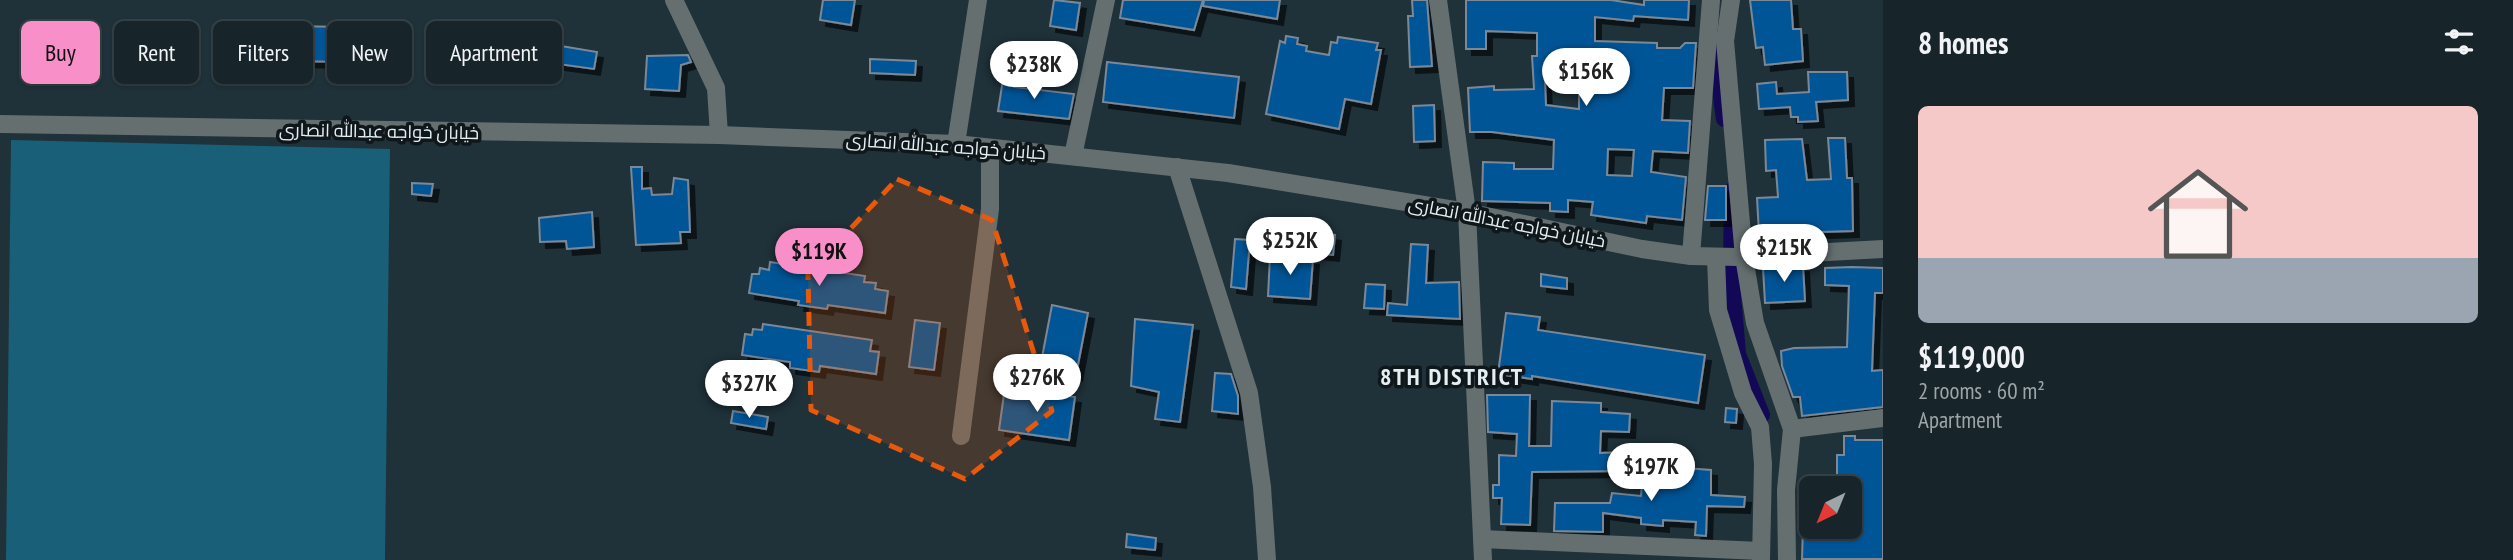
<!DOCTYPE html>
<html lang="en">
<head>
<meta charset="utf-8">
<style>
  body { margin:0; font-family:"PT Sans Narrow",Cairo,sans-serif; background:#243137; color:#f1f3f6; height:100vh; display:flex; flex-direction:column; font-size:26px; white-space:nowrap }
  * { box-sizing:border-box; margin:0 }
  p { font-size:23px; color:#9ea5a9 }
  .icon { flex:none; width:38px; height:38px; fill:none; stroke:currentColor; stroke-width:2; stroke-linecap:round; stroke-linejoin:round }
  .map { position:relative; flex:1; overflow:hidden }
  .panel { display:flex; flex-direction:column; background:#17252b; width:630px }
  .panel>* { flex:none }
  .top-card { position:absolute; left:21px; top:21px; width:665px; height:63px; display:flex; gap:14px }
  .needle { width:46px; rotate:223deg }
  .controls { position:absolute; left:1799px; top:476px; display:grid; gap:14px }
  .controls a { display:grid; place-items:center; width:63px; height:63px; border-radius:10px; background:#17252b; box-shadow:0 2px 5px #0004,0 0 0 2px #364247; font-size:35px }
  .price { position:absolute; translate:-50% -60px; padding:0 16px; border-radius:24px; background:#fff; color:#222; font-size:23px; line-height:46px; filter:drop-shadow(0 2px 4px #0008) }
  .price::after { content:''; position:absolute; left:50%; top:42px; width:21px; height:16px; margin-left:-10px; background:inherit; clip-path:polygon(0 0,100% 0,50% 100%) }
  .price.active { background:#f98fc9; color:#111 }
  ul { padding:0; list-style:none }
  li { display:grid; align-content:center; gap:14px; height:371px; padding:0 35px }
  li+li { border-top:2px solid #364247 }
  li span { display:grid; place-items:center; height:217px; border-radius:10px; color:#555 }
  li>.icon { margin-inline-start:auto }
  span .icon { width:126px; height:126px; fill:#fffc; stroke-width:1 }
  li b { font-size:30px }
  h2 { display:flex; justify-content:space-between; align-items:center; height:84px; padding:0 35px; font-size:30px }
  .pill { padding:0 24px; border-radius:10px; background:#17252b; box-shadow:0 2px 5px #0004,0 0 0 2px #364247; font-size:24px; line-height:63px }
  .pill.active { background:#f98fc9; color:#111 }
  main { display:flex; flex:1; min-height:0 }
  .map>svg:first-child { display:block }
  .green { fill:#1a5f78 }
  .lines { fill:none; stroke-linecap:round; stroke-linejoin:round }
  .canal { stroke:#120856; stroke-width:16 }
  .building { fill:#035597; stroke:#7a8897; stroke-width:2; fill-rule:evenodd; filter:url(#shadow) }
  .minor { stroke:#656f70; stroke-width:18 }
  .marked { fill:#e8590c; fill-opacity:0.2; stroke:#e8590c; stroke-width:5; stroke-dasharray:14 9; stroke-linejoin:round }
  .labels { text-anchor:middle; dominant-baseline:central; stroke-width:7; stroke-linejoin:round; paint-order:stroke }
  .street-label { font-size:18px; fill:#e4eff4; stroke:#10171b }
  .district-label { font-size:24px; font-weight:bold; letter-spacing:2px; fill:#e4eff4; stroke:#10171b }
</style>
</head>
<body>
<main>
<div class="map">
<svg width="1883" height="560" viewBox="0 0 1883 560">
  <defs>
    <filter id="shadow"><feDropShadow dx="6" dy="6" stdDeviation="0" flood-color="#0009"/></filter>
  </defs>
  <rect width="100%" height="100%" fill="#1f3139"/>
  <!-- green -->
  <path class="green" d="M 11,140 L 390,149 L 385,560 L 6,560 Z"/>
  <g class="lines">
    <!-- canal -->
    <g class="canal">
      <path d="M 1713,37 L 1724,119"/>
      <path d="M 1732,190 L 1731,272 L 1738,354 L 1762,415"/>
    </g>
  </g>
  <!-- building -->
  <g class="building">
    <path d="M 823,0 L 855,0 L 851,25 L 820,20 Z"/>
    <path d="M 1054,0 L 1080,3 L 1076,30 L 1050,26 Z"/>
    <path d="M 1123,0 L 1203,0 L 1194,30 L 1120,18 Z"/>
    <path d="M 1204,0 L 1280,0 L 1277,19 L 1203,6 Z"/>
    <path d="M 1412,0 L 1427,0 L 1432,66 L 1410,67 L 1408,16 L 1413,16 Z"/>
    <path d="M 1466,0 L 1611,0 L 1644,5 L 1644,0 L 1689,0 L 1688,20 L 1634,16 L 1633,21 L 1595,17 L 1595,41 L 1657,43 L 1657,48 L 1680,48 L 1685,43 L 1696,43 L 1693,88 L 1664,88 L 1662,120 L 1690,121 L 1688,153 L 1653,151 L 1651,172 L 1686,177 L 1682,220 L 1647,216 L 1646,223 L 1591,215 L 1593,202 L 1568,200 L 1568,212 L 1550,211 L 1550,203 L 1482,201 L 1483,162 L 1514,163 L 1514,169 L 1553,169 L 1554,140 L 1492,132 L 1470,132 L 1468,88 L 1494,86 L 1494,90 L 1534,89 L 1532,56 L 1537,56 L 1537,33 L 1486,31 L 1486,49 L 1466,49 ZM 1552,78 L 1579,79 L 1579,109 L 1546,105 L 1545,81 ZM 1608,149 L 1634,150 L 1632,176 L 1607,175 Z"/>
    <path d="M 1750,0 L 1791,0 L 1793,29 L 1801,29 L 1803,61 L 1765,65 L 1763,47 L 1756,48 Z"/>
    <path d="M 222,25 L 352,27 L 352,62 L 222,60 Z"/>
    <path d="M 1286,36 L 1298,38 L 1297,44 L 1307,46 L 1306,51 L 1329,55 L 1331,42 L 1337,43 L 1338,37 L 1378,43 L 1376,50 L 1381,50 L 1371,104 L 1345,99 L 1339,129 L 1266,114 L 1280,41 L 1285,43 Z"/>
    <path d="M 561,46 L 597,52 L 594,69 L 558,64 Z"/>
    <path d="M 688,55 L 691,62 L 681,65 L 679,91 L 645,89 L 647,56 Z"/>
    <path d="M 870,59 L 916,61 L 915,75 L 870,73 Z"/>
    <path d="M 1107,62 L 1239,77 L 1234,118 L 1103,102 Z"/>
    <path d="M 1808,72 L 1847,72 L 1848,100 L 1816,102 L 1818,121 L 1798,122 L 1798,117 L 1791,117 L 1790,107 L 1759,109 L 1757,84 L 1776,82 L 1777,94 L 1809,92 Z"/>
    <path d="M 1004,73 L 1016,75 L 1014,87 L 1074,94 L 1069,119 L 998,111 Z"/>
    <path d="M 1434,105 L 1435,141 L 1414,142 L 1413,106 Z"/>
    <path d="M 1828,138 L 1845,138 L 1847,178 L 1852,178 L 1853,231 L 1759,234 L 1757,198 L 1778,197 L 1776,170 L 1766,171 L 1765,140 L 1802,139 L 1807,180 L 1831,179 Z"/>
    <path d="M 631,167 L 642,167 L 642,189 L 651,188 L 652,195 L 672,194 L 674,178 L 688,180 L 690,232 L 680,232 L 681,243 L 636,245 Z"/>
    <path d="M 412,183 L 433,184 L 431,196 L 412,194 Z"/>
    <path d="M 1708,186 L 1726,186 L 1726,220 L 1705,220 Z"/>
    <path d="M 592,212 L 594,247 L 567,249 L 566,241 L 540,242 L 539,218 Z"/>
    <path d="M 1318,233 L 1335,235 L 1333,255 L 1316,253 Z"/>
    <path d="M 1235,239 L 1250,240 L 1246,289 L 1231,287 Z"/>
    <path d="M 1411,244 L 1428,245 L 1426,283 L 1459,282 L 1460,319 L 1387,315 L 1388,303 L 1407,305 Z"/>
    <path d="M 1270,256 L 1313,259 L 1310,299 L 1268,296 Z"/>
    <path d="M 770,262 L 865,276 L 864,282 L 876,283 L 875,289 L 888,291 L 885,313 L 828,305 L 827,309 L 798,305 L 799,301 L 749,293 L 752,274 L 759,274 L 760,268 L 769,270 Z"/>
    <path d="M 1803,266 L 1805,301 L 1765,303 L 1763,268 Z"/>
    <path d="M 1852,267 L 1883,268 L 1883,293 L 1875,293 L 1872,371 L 1883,370 L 1883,407 L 1802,416 L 1800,397 L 1793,397 L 1782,366 L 1781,351 L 1794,348 L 1847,347 L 1849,286 L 1825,285 L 1825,268 Z"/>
    <path d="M 1541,274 L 1567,278 L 1567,289 L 1541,286 Z"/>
    <path d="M 1366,284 L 1385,285 L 1384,309 L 1364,308 Z"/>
    <path d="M 1052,305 L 1088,313 L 1076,375 L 1040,368 Z"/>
    <path d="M 1506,313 L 1540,317 L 1538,330 L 1705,355 L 1698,403 L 1532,376 L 1532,379 L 1498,374 Z"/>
    <path d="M 1135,319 L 1193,325 L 1180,422 L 1155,419 L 1159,392 L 1131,386 Z"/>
    <path d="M 915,320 L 940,323 L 934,370 L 909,367 Z"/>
    <path d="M 763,324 L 872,340 L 870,351 L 879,352 L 876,374 L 820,366 L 819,372 L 790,368 L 790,362 L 742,355 L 745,334 L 752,335 L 753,329 L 762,330 Z"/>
    <path d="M 1215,373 L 1231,374 L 1238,396 L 1238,414 L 1212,411 Z"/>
    <path d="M 1005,387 L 1075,397 L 1069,440 L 999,430 Z"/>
    <path d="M 1487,395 L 1530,395 L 1529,446 L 1551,446 L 1552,401 L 1601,403 L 1601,412 L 1630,414 L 1629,432 L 1601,431 L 1600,453 L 1625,452 L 1626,471 L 1532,472 L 1530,525 L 1501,524 L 1502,498 L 1493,498 L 1493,485 L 1499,485 L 1499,455 L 1516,456 L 1517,434 L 1488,432 Z"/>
    <path d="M 1726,408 L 1737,409 L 1736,423 L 1725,422 Z"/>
    <path d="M 733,411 L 768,417 L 766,429 L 731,423 Z"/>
    <path d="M 1844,436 L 1855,436 L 1855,440 L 1883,440 L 1883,559 L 1802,559 L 1803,527 L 1850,527 L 1850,488 L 1837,488 L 1837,455 L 1844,455 Z"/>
    <path d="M 1685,468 L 1711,470 L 1711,495 L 1745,497 L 1744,507 L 1707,506 L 1706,536 L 1695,535 L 1696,522 L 1663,520 L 1663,526 L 1641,524 L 1641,518 L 1603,513 L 1603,532 L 1554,531 L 1555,503 L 1610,503 L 1612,493 L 1641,496 L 1643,471 L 1685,474 Z"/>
    <path d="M 1127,534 L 1156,538 L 1155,550 L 1126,547 Z"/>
  </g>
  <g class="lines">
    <!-- minor -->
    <g class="minor">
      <path d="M 674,0 L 716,88 L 719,135"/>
      <path d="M 1438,0 L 1467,212 L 1483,560"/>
      <path d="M 1731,0 L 1725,41 L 1744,257 L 1755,323 L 1792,429 L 1786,490 L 1787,560"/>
      <path d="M 0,124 L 719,135 L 956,144 L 1228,173 L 1467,212 L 1642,249 L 1691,256 L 1737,257 L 1883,249"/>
      <path d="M 956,144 L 978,0"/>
      <path d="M 1073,156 L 1106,0"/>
      <path d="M 1177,167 L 1249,393 L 1262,487 L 1267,560"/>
      <path d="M 1691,256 L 1711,0"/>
      <path d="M 1716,258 L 1718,310 L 1743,393 L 1760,427 L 1763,464 L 1761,560"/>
      <path d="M 1792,429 L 1883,418"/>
      <path d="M 961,436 L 990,209 L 990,148"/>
      <path d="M 1482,539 L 1761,551"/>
    </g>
  </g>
  <!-- marked area -->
  <path class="marked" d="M 897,179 L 992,220 L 1052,411 L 965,479 L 811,410 L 808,274 Z"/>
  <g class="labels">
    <!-- street labels -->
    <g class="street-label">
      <text transform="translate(379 131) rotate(1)">خیابان خواجه عبدالله انصاری</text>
      <text transform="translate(946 146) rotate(4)">خیابان خواجه عبدالله انصاری</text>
      <text transform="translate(1507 222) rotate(11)">خیابان خواجه عبدالله انصاری</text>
    </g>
    <!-- district labels -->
    <g class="district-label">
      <text x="1452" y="376">8TH DISTRICT</text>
    </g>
  </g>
</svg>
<div class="controls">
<a><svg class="needle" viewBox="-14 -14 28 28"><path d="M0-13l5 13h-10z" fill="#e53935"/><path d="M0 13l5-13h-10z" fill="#9ea5a9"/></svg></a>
</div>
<b class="price" style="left:1034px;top:101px">$238K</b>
<b class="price" style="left:1586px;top:108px">$156K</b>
<b class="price" style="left:1290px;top:277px">$252K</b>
<b class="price" style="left:1784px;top:284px">$215K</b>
<b class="price active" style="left:819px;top:288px">$119K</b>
<b class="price" style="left:1037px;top:414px">$276K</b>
<b class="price" style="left:749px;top:420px">$327K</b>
<b class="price" style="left:1651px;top:503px">$197K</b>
<div class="top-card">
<a class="pill active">Buy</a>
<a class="pill">Rent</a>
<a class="pill">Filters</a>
<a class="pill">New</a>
<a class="pill">Apartment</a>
</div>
</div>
<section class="panel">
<h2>8 homes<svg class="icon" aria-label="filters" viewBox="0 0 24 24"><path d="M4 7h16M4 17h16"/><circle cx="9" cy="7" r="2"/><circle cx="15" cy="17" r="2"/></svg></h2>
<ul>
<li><span style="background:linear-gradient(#f6c9c9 70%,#9aa5b1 0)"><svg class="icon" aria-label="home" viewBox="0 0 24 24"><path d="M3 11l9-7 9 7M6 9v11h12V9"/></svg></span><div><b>$119,000</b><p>2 rooms · 60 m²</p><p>Apartment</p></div></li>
</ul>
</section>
</main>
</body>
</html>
